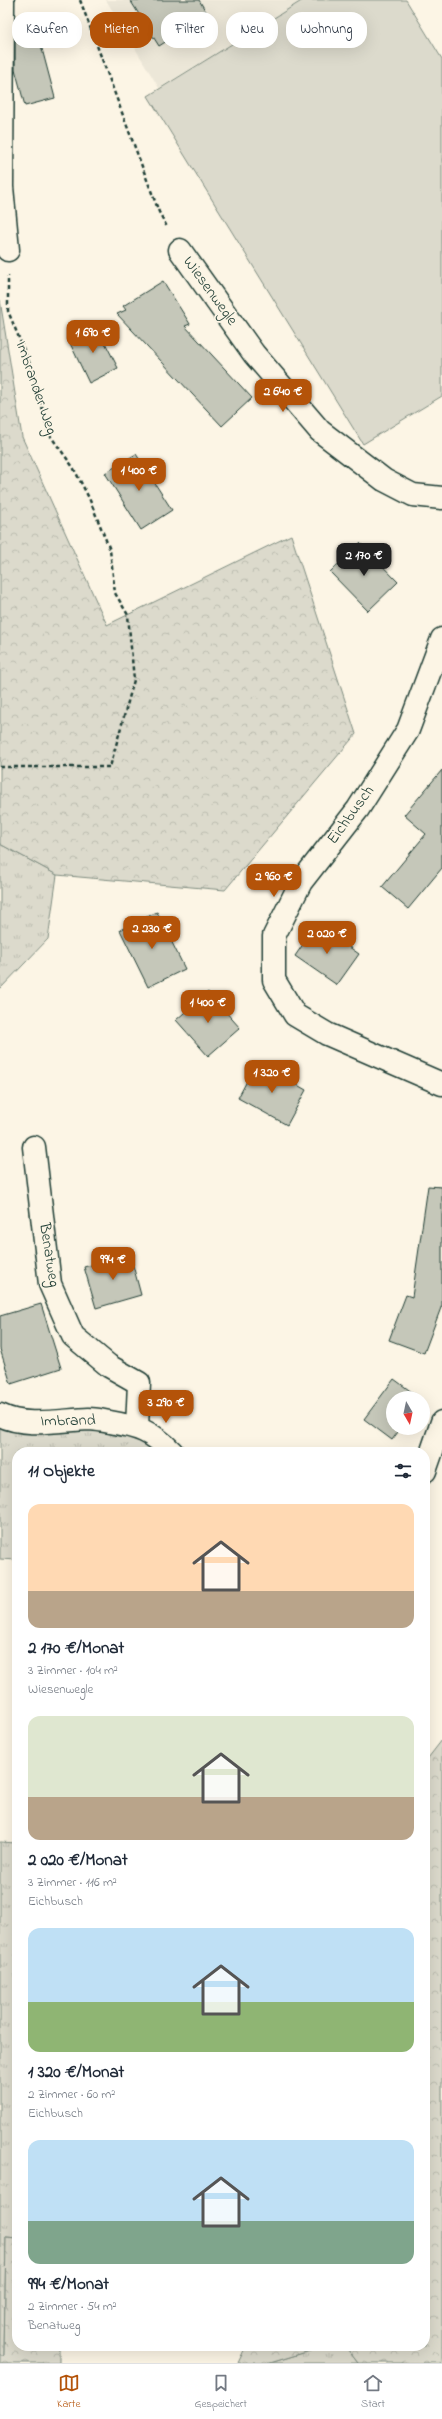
<!DOCTYPE html>
<html lang="de">
<head>
<meta charset="utf-8">
<style>
  body { margin:0; font-family:"Indie Flower",sans-serif; background:#f6f6f7; color:#1f2937; height:100vh; display:flex; flex-direction:column; font-size:15px; white-space:nowrap }
  * { box-sizing:border-box; margin:0 }
  p { font-size:13px; color:#747a83 }
  .icon { flex:none; width:22px; height:22px; fill:none; stroke:currentColor; stroke-width:2; stroke-linecap:round; stroke-linejoin:round }
  .map { position:relative; flex:1; overflow:hidden }
  .details { position:absolute; left:12px; top:1447px; width:418px; height:904px; display:flex; flex-direction:column; background:#fff; border-radius:16px; box-shadow:0 4px 16px #0002 }
  .details>* { flex:none }
  .hud { position:absolute; left:12px; top:12px; width:418px; height:36px; display:flex; gap:8px }
  .needle { width:26px; rotate:171deg }
  .controls { position:absolute; left:386px; top:1391px; display:grid; gap:8px }
  .controls a { display:grid; place-items:center; width:44px; height:44px; border-radius:50%; background:#fff; box-shadow:0 4px 16px #0002; font-size:20px }
  .price { position:absolute; translate:-50% -34px; padding:0 9px; border-radius:8px; background:#b45309; color:#fff; font-size:13px; line-height:26px; filter:drop-shadow(0 1px 2px #0008) }
  .price::after { content:''; position:absolute; left:50%; top:24px; width:12px; height:9px; margin-left:-6px; background:inherit; clip-path:polygon(0 0,100% 0,50% 100%) }
  .price.selected { background:#222; color:#fff }
  ul { padding:0; list-style:none }
  li { display:grid; align-content:center; gap:8px; height:212px; padding:0 16px }
  li span { display:grid; place-items:center; height:124px; border-radius:12px; color:#555 }
  li>.icon { margin-inline-start:auto }
  span .icon { width:72px; height:72px; fill:#fffc; stroke-width:1 }
  li b { font-size:17px }
  h2 { display:flex; justify-content:space-between; align-items:center; height:48px; padding:0 16px; font-size:17px }
  .tag { padding:0 14px; border-radius:16px; background:#fff; box-shadow:0 4px 16px #0002; font-size:14px; line-height:36px }
  .tag.selected { background:#b45309; color:#fff }
  .tabs { display:flex; justify-content:space-around; align-items:center; height:56px; border-top:1px solid #e0e1e3; background:#fff; font-size:11px; color:#747a83 }
  .tabs a { display:grid; justify-items:center; gap:2px }
  .tabs .selected { color:#b45309 }
  .map>svg:first-child { display:block }
  .built { fill:#ece7d8 }
  .grass { fill:url(#grass-tufts); stroke:#7e8c80 }
  .forest { fill:url(#forest-crowns); stroke:#7e8c80 }
  .garden { fill:#dcdacc; stroke:#7e8c80 }
  .building { fill:#c5c7b9; stroke:#1f3d34 }
  .lines { fill:none; stroke-linecap:round; stroke-linejoin:round }
  .minor-casing { stroke:#1f3d34; stroke-width:25 }
  .path { stroke:#1f3d34; stroke-width:2.5; stroke-dasharray:4 3; stroke-linecap:butt }
  .minor { stroke:#fcf5e5; stroke-width:22 }
  .labels { text-anchor:middle; dominant-baseline:central; stroke-width:3.5; stroke-linejoin:round; paint-order:stroke }
  .street-label { font-size:16px; fill:#1f3d34; stroke:#fcf5e5 }
</style>
</head>
<body>
<div class="map">
<svg width="442" height="2363" viewBox="0 0 442 2363">
  <defs>
    <pattern id="grass-tufts" width="24" height="20" patternUnits="userSpaceOnUse"><rect width="24" height="20" fill="#dcdacc"/><path d="M3 7l-1-3M5 7V3M7 7l1-3M15 17l-1-3M17 17v-4M19 17l1-3" fill="none" stroke="#bcbcb0"/></pattern>
    <pattern id="forest-crowns" width="20" height="18" patternUnits="userSpaceOnUse"><rect width="20" height="18" fill="#dcdacc"/><path d="M2 6a3 3 0 1 1 6 0M12 15a3 3 0 1 1 6 0" fill="none" stroke="#bcbcb0"/></pattern>
  </defs>
  <rect width="100%" height="100%" fill="#fcf5e5"/>
  <filter id="ink" filterUnits="userSpaceOnUse"><feTurbulence type="fractalNoise" baseFrequency=".025" numOctaves="2"/><feDisplacementMap in="SourceGraphic" scale="8" xChannelSelector="R" yChannelSelector="G"/><feConvolveMatrix kernelMatrix="1 2 1 2 8 2 1 2 1" color-interpolation-filters="sRGB"/></filter>
  <g filter="url(#ink)">
    <!-- built -->
    <path class="built" d="M 106,0 L 303,0 L 159,88 Z"/>
    <!-- grass -->
    <g class="grass">
      <path d="M 0,844 L 57,875 L 48,939 L 0,989 Z"/>
      <path d="M 0,1415 L 91,1419 L 172,1452 L 17,1452 L 17,1560 L 0,1559 Z"/>
      <path d="M 0,1842 L 17,1843 L 17,2238 L 6,2237 L 4,2355 L 0,2355 Z"/>
      <path d="M 326,2346 L 345,2346 L 358,2363 L 270,2363 Z"/>
    </g>
    <!-- forest -->
    <g class="forest">
      <path d="M 0,300 L 22,437 L 107,625 L 291,535 L 356,734 L 225,890 L 57,875 L 0,844 Z"/>
      <path d="M 442,1740 L 442,2363 L 358,2363 L 345,2346 L 425,2346 L 425,1762 Z"/>
      <path d="M 6,2237 L 17,2238 L 17,2346 L 59,2346 L 59,2363 L 0,2363 L 0,2355 L 4,2355 Z"/>
      <path d="M 246,2346 L 326,2346 L 270,2363 L 238,2363 Z"/>
    </g>
    <!-- garden -->
    <path class="garden" d="M 303,0 L 406,0 L 442,59 L 442,396 L 363,444 L 148,96 Z"/>
    <!-- building -->
    <g class="building">
      <path d="M 130,0 L 199,0 L 208,15 L 159,46 Z"/>
      <path d="M 37,30 L 55,98 L 25,106 L 15,69 L 15,35 Z"/>
      <path d="M 163,281 L 190,324 L 185,326 L 252,398 L 222,426 L 117,314 L 126,310 L 123,306 Z"/>
      <path d="M 96,325 L 118,368 L 89,383 L 68,339 Z"/>
      <path d="M 136,454 L 172,510 L 141,530 L 105,473 Z"/>
      <path d="M 360,543 L 398,582 L 368,611 L 330,572 Z"/>
      <path d="M 442,770 L 442,868 L 408,909 L 382,887 L 426,834 L 404,815 Z"/>
      <path d="M 157,912 L 185,969 L 148,987 L 120,930 Z"/>
      <path d="M 317,924 L 359,954 L 337,985 L 295,956 Z"/>
      <path d="M 208,992 L 240,1028 L 208,1056 L 176,1020 Z"/>
      <path d="M 257,1062 L 306,1090 L 287,1125 L 238,1098 Z"/>
      <path d="M 428,1186 L 442,1187 L 442,1305 L 424,1353 L 389,1340 L 406,1295 L 412,1297 Z"/>
      <path d="M 130,1254 L 141,1295 L 96,1308 L 84,1267 Z"/>
      <path d="M 41,1304 L 61,1368 L 11,1384 L 0,1349 L 0,1316 Z"/>
      <path d="M 394,1379 L 420,1398 L 393,1398 L 393,1428 L 401,1428 L 392,1440 L 364,1419 Z"/>
    </g>
    <g class="lines">
      <defs>
        <g id="minor">
          <path d="M 3,0 L 2,187 L 8,250"/>
          <path d="M 180,250 L 254,354 L 320,431 L 384,480 L 413,495 L 442,498"/>
          <path d="M 442,639 L 408,730 L 358,809 L 301,882 L 274,936 L 274,980 L 295,1015 L 327,1034 L 442,1084"/>
          <path d="M 34,1147 L 50,1284 L 73,1336 L 109,1366 L 139,1383 L 137,1427"/>
          <path d="M 0,1415 C 26,1428 60,1420 89,1419 C 96,1419 103,1421 110,1422 C 139,1427 151,1431 172,1452"/>
          <path d="M 425,1471 L 442,1422"/>
        </g>
      </defs>
      <!-- minor casing -->
      <use href="#minor" class="minor-casing"/>
      <!-- path -->
      <g class="path">
        <path d="M 80,0 L 159,212 L 167,227"/>
        <path d="M 0,767 L 110,767 L 134,680 L 128,615 L 115,593 L 110,550 L 89,498 L 73,467 L 49,434 L 33,372 L 8,311 L 8,276"/>
      </g>
      <!-- minor -->
      <use href="#minor" class="minor"/>
    </g>
  </g>
  <g class="labels">
    <!-- street labels -->
    <g class="street-label">
      <text transform="translate(210 291) rotate(54)">Wiesenwegle</text>
      <text transform="translate(36 388) rotate(71)">Imbrander Weg</text>
      <text transform="translate(351 815) rotate(-54)">Eichbusch</text>
      <text transform="translate(49 1255) rotate(81)">Benatweg</text>
      <text transform="translate(68 1421) rotate(-1)">Imbrand</text>
    </g>
  </g>
</svg>
<div class="controls">
<a><svg class="needle" viewBox="-14 -14 28 28"><path d="M0-13l5 13h-10z" fill="#e53935"/><path d="M0 13l5-13h-10z" fill="#747a83"/></svg></a>
</div>
<b class="price" style="left:93px;top:354px">1 690 €</b>
<b class="price" style="left:283px;top:413px">2 640 €</b>
<b class="price" style="left:139px;top:492px">1 400 €</b>
<b class="price selected" style="left:364px;top:577px">2 170 €</b>
<b class="price" style="left:274px;top:898px">2 960 €</b>
<b class="price" style="left:152px;top:950px">2 230 €</b>
<b class="price" style="left:327px;top:955px">2 020 €</b>
<b class="price" style="left:208px;top:1024px">1 400 €</b>
<b class="price" style="left:272px;top:1094px">1 320 €</b>
<b class="price" style="left:113px;top:1281px">994 €</b>
<b class="price" style="left:166px;top:1424px">3 290 €</b>
<div class="hud">
<a class="tag">Kaufen</a>
<a class="tag selected">Mieten</a>
<a class="tag">Filter</a>
<a class="tag">Neu</a>
<a class="tag">Wohnung</a>
</div>
<section class="details">
<h2>11 Objekte<svg class="icon" aria-label="filters" viewBox="0 0 24 24"><path d="M4 7h16M4 17h16"/><circle cx="9" cy="7" r="2"/><circle cx="15" cy="17" r="2"/></svg></h2>
<ul>
<li><span style="background:linear-gradient(#ffd9b3 70%,#b9a48a 0)"><svg class="icon" aria-label="home" viewBox="0 0 24 24"><path d="M3 11l9-7 9 7M6 9v11h12V9"/></svg></span><div><b>2 170 €/Monat</b><p>3 Zimmer · 104 m²</p><p>Wiesenwegle</p></div></li>
<li><span style="background:linear-gradient(#dfe7d0 65%,#b9a48a 0)"><svg class="icon" aria-label="home" viewBox="0 0 24 24"><path d="M3 11l9-7 9 7M6 9v11h12V9"/></svg></span><div><b>2 020 €/Monat</b><p>3 Zimmer · 116 m²</p><p>Eichbusch</p></div></li>
<li><span style="background:linear-gradient(#bfe0f5 60%,#8fb573 0)"><svg class="icon" aria-label="home" viewBox="0 0 24 24"><path d="M3 11l9-7 9 7M6 9v11h12V9"/></svg></span><div><b>1 320 €/Monat</b><p>2 Zimmer · 60 m²</p><p>Eichbusch</p></div></li>
<li><span style="background:linear-gradient(#bfe0f5 65%,#7fa58c 0)"><svg class="icon" aria-label="home" viewBox="0 0 24 24"><path d="M3 11l9-7 9 7M6 9v11h12V9"/></svg></span><div><b>994 €/Monat</b><p>2 Zimmer · 54 m²</p><p>Benatweg</p></div></li>
</ul>
</section>
</div>
<nav class="tabs">
<a class="selected"><svg class="icon" aria-label="map" viewBox="0 0 24 24"><path d="M3 6l6-2 6 2 6-2v14l-6 2-6-2-6 2zM9 4v14M15 6v14"/></svg>Karte</a>
<a><svg class="icon" aria-label="saved" viewBox="0 0 24 24"><path d="M7 4h10v16l-5-4-5 4z"/></svg>Gespeichert</a>
<a><svg class="icon" aria-label="home" viewBox="0 0 24 24"><path d="M3 11l9-7 9 7M6 9v11h12V9"/></svg>Start</a>
</nav>
</body>
</html>
